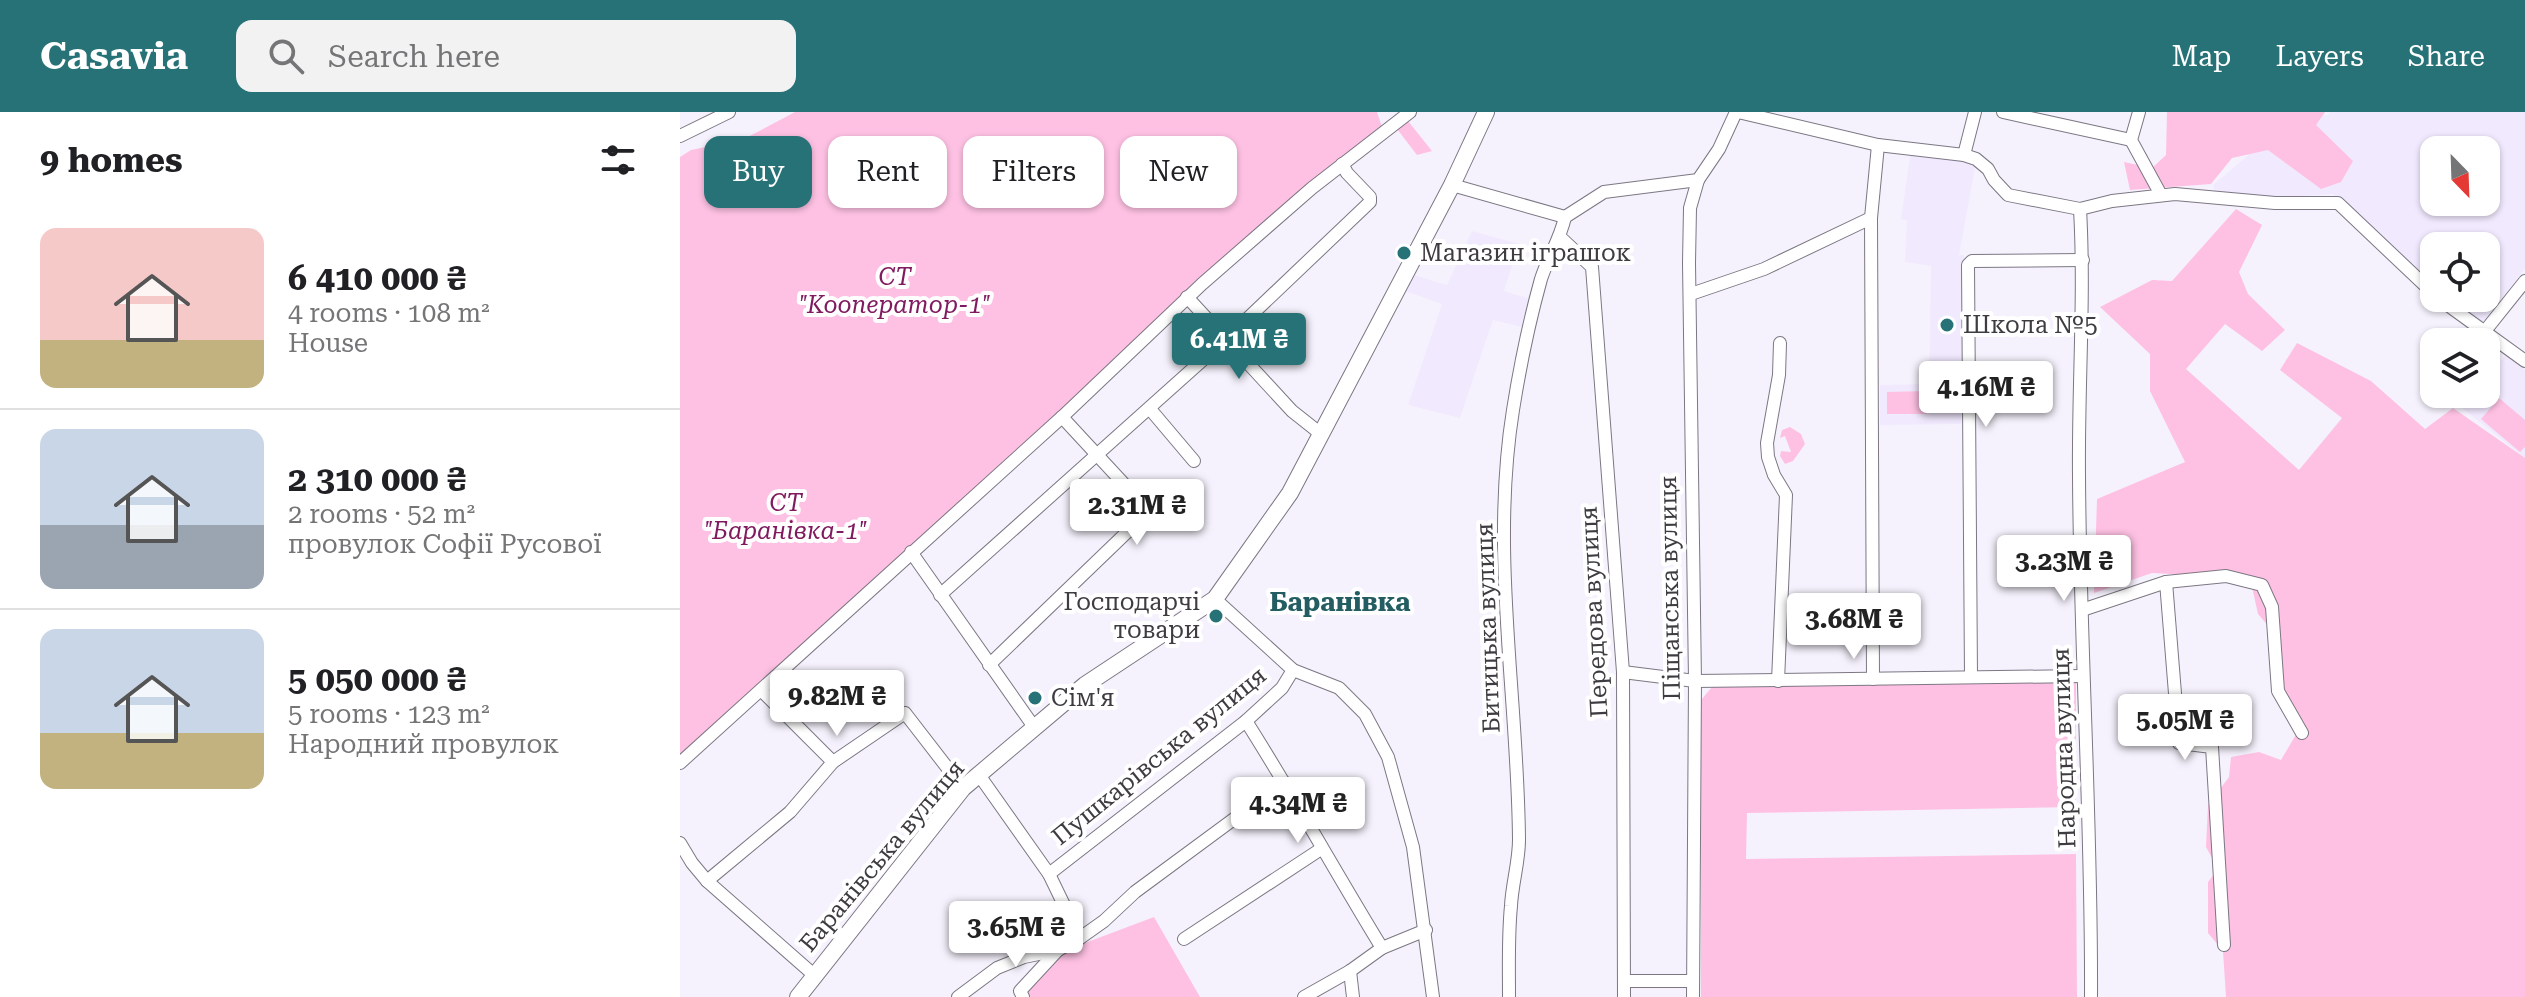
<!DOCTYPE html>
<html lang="en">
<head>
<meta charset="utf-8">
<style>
  body { margin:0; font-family:"Roboto Serif",serif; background:#f2f2f2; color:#202124; height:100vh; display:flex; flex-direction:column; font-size:30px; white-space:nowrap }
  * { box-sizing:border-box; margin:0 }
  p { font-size:26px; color:#757577 }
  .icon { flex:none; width:44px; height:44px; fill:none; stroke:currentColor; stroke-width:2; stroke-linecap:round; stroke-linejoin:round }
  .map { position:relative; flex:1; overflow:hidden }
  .sheet { display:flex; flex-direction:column; background:#fff; width:680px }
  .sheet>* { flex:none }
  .hud { position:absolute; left:24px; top:24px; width:760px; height:72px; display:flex; gap:16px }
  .needle { width:52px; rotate:157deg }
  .tools { position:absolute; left:1740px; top:24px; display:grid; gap:16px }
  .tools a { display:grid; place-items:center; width:80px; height:80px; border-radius:16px; background:#fff; box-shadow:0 2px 6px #0004; font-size:40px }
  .price { position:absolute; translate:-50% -68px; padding:0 18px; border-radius:8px; background:#fff; color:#222; font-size:26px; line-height:52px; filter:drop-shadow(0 2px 4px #0008) }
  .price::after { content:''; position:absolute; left:50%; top:48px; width:24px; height:18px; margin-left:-12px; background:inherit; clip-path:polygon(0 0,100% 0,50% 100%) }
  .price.on { background:#277277; color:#fff }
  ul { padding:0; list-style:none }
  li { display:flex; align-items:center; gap:24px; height:200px; padding:0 40px }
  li+li { border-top:2px solid #e0e0e0 }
  li span { display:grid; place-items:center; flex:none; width:224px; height:160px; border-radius:16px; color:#555 }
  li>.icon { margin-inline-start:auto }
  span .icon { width:96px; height:96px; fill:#fffc; stroke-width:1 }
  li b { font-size:34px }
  h2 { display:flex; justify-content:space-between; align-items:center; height:96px; padding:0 40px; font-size:34px }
  .tag { padding:0 28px; border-radius:16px; background:#fff; box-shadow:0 2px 6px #0004; font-size:28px; line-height:72px }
  .tag.on { background:#277277; color:#fff }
  header { display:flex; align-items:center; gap:48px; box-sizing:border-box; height:112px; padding:0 40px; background:#277277; color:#fff }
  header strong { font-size:38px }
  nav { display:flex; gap:44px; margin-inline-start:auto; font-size:28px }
  .search { width:560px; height:72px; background:#f2f2f2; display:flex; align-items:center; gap:20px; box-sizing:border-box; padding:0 28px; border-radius:16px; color:#757577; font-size:30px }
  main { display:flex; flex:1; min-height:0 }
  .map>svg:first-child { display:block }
  .built { fill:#f1e9fe; fill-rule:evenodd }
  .green { fill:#fec1e3 }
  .water { fill:#81aaf8 }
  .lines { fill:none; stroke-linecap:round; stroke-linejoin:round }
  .minor-casing { stroke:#7c7783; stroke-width:14 }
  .major-casing { stroke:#7c7783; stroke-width:18 }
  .minor { stroke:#fff; stroke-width:12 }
  .major { stroke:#fff; stroke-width:16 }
  .poi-dot { fill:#277277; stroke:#fff; stroke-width:3 }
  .labels { text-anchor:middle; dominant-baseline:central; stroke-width:8; stroke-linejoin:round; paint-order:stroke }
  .poi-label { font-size:24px; fill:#3e3c41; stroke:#fff; text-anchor:start }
  .park-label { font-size:24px; font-style:italic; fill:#801b60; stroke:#fff }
  .street-label { font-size:24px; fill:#3e3c41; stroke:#fff }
  .neighbourhood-label { font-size:26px; font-weight:bold; fill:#235d61; stroke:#fff }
</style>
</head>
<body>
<header>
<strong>Casavia</strong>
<div class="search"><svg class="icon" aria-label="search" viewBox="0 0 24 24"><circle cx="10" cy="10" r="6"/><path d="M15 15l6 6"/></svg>Search here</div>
<nav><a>Map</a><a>Layers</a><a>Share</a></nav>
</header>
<main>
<section class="sheet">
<h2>9 homes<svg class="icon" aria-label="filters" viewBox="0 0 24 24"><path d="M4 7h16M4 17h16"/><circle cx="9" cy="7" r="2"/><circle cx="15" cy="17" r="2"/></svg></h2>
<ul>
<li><span style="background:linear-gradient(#f6c9c9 70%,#c2b280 0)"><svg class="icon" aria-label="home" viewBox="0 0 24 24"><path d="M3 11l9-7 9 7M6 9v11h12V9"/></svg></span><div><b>6 410 000 ₴</b><p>4 rooms · 108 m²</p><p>House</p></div></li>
<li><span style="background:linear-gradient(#c9d6e8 60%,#9aa5b1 0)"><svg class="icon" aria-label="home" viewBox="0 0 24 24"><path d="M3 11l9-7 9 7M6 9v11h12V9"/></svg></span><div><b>2 310 000 ₴</b><p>2 rooms · 52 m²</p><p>провулок Софії Русової</p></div></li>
<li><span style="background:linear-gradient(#c9d6e8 65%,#c2b280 0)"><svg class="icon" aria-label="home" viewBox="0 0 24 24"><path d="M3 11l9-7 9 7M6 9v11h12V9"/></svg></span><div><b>5 050 000 ₴</b><p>5 rooms · 123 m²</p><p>Народний провулок</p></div></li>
</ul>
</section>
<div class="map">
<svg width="1845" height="885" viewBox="0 0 1845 885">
  <rect width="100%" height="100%" fill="#f6f2fd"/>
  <!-- built -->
  <g class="built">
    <path d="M 1639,0 L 1647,4 L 1650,0 L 1845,0 L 1845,156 L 1802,212 L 1769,186 L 1806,186 L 1806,134 L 1754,134 L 1754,173 L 1653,82 L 1595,86 L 1536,82 L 1533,73 L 1578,35 ZM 1754,38 L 1806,38 L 1806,90 L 1754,90 Z"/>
    <path d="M 1231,38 L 1296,50 L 1279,143 L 1284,143 L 1281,312 L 1200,313 L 1200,273 L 1249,272 L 1251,154 L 1225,150 L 1227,109 L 1221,107 Z"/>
    <path d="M 792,119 L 839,132 L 824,179 L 850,187 L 846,216 L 813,208 L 780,306 L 728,293 L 762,192 L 722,178 L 731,162 L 767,173 Z"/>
    <path d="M 1826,243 L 1845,258 L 1845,346 L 1781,295 L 1792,282 L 1806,282 L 1806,266 Z"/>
  </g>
  <!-- green -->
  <g class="green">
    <path d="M 115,0 L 697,0 L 703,18 L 662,52 L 0,651 L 0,45 L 11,38 L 64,27 Z"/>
    <path d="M 1487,0 L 1645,0 L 1636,13 L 1673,49 L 1661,70 L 1641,77 L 1588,38 L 1552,46 L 1531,72 L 1450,78 L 1444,50 L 1472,56 L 1486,43 Z"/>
    <path d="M 728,9 L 752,39 L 737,43 L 717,17 Z"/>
    <path d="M 1556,97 L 1582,113 L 1559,160 L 1568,182 L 1605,218 L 1582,239 L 1545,212 L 1506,257 L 1619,358 L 1662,306 L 1600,258 L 1617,231 L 1691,269 L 1745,317 L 1773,296 L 1845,346 L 1845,885 L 1546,885 L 1543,839 L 1528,821 L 1528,770 L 1538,757 L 1526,735 L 1528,693 L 1549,665 L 1551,645 L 1579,640 L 1601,648 L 1621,614 L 1600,577 L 1596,523 L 1578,502 L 1570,466 L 1472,461 L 1414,481 L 1417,387 L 1505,350 L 1470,279 L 1470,242 L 1420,195 L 1472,168 L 1492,169 Z"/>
    <path d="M 1247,279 L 1247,302 L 1207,302 L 1207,280 Z"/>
    <path d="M 1819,286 L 1845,308 L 1845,335 L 1840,340 L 1801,307 Z"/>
    <path d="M 1110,315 L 1121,322 L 1125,332 L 1113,349 L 1105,352 L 1100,344 L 1101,339 L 1111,340 L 1105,324 L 1100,326 L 1102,318 Z"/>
    <path d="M 1396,570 L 1396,695 L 1067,701 L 1066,747 L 1396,742 L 1397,885 L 1021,885 L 1021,588 L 1032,575 Z"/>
    <path d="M 474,805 L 520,885 L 349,885 L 345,880 L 381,840 Z"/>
  </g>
  <!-- water -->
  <path class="water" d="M 241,55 L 261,72 L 257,83 L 251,84 C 243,76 230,68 236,56 Z"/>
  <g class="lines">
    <defs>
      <g id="minor">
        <path d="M 1058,0 L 1198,33 L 1284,43 L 1296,47 L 1308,57 L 1314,68 L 1328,83 L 1400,97 L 1432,89 L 1495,82 L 1595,91 L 1658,91 L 1754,182"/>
        <path d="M 1323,0 L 1451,28"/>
        <path d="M 1459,0 L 1451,28 L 1481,83"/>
        <path d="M 0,24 L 49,0"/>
        <path d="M 1284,43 L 1295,0"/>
        <path d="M 772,73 L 885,105 L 924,80 L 1018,68 L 1039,37 L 1056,0"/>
        <path d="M 1400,97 C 1405,185 1398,275 1399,364 C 1400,537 1412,711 1411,885"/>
        <path d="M 881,126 L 912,155 L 943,560 L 944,885"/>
        <path d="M 1011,182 L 1084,157 L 1191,106"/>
        <path d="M 507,185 L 612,299 L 641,322"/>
        <path d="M 1758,186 L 1845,249"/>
        <path d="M 1805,219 L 1845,169"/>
        <path d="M 470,297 L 514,349"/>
        <path d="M 231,440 L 354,615"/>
        <path d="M 1486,470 L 1499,631 L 1532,635 L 1544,833"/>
        <path d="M 260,483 L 545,228 L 690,90 L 690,85 L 667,61 L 662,52"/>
        <path d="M 535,487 L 613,558 L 659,576 L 685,602 L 708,645 L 733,735 L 753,885"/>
        <path d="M 1402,498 L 1486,470 L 1546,464 L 1582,473 L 1592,495 L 1598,579 L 1622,621"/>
        <path d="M 309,553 L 469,399 L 382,305"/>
        <path d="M 943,560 L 1015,569 L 1402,564"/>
        <path d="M 1291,564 L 1288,153 L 1292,149 L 1403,148"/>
        <path d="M 1193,567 L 1191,106 L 1198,33"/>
        <path d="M 1098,569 L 1106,383 L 1094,363 L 1088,345 L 1087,331 L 1099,263 L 1100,231"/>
        <path d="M 81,578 L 153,650"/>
        <path d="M 566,609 C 613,683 656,761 702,836"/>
        <path d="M 0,651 L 382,305 L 522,172 L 632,76 L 730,0"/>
        <path d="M 299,663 L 369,762 L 400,826"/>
        <path d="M 0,731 L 12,751 L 27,769 L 134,863"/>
        <path d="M 369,762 L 566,609 L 602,576 L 613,558"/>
        <path d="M 27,769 L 110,700 L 153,650 L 225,601 L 283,676"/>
        <path d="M 504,827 L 641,737"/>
        <path d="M 670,859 L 673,885"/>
        <path d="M 944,869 L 1013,869"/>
        <path d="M 278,885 L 317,856 L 344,845 L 378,838 L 400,826 L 424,809 L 455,780 L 604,670"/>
        <path d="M 343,885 L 340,879 L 378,838"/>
        <path d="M 624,885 L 670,859 L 702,836 L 746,818"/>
        <path d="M 829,885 C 829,855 828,824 831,794 C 832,772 839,750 839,728 C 838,584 810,441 833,298 C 840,254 849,210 861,167 C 868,145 880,128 885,105"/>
        <path d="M 1013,885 L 1015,569 L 1009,151 L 1010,96 L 1018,68"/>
      </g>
      <path id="major" d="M 118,885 L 283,676 L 405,573 L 535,487 L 610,381 L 772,73 L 806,0"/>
    </defs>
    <!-- minor casing -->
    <use href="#minor" class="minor-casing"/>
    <!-- major casing -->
    <use href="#major" class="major-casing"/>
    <!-- minor -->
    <use href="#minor" class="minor"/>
    <!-- major -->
    <use href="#major" class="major"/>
  </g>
  <!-- markers -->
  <g class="poi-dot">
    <circle cx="724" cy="141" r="8"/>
    <circle cx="1267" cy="213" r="8"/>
    <circle cx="536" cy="504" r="8"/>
    <circle cx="355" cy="586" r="8"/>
  </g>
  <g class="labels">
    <!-- poi labels -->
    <g class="poi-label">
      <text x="740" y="141">Магазин іграшок</text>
      <text x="1283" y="213">Школа №5</text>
      <text x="520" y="490" text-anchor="end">Господарчі<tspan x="520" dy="28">товари</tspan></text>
      <text x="371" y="586">Сім'я</text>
    </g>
    <!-- park labels -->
    <g class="park-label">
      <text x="215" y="165">СТ<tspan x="215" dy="28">"Кооператор-1"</tspan></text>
      <text x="106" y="391">СТ<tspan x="106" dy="28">"Баранівка-1"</tspan></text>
    </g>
    <!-- street labels -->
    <g class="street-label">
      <text transform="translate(990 476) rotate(-91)">Піщанська вулиця</text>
      <text transform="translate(914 500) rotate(-93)">Передова вулиця</text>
      <text transform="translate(808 516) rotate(-92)">Битицька вулиця</text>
      <text transform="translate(1384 636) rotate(-92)">Народна вулиця</text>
      <text transform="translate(479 644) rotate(-39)">Пушкарівська вулиця</text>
      <text transform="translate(202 744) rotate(-50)">Баранівська вулиця</text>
    </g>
    <!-- neighbourhood labels -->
    <g class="neighbourhood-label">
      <text x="660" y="490">Баранівка</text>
    </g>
  </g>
</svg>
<div class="tools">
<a><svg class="needle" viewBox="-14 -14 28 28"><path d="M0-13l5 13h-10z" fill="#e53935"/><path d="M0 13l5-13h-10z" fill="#757577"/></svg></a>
<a><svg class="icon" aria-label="locate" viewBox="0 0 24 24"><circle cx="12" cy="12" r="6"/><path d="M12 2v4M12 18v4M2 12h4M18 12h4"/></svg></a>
<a><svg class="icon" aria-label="layers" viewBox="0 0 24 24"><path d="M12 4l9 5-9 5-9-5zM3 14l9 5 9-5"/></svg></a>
</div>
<b class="price on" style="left:559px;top:269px">6.41M ₴</b>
<b class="price" style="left:1306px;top:317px">4.16M ₴</b>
<b class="price" style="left:457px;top:435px">2.31M ₴</b>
<b class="price" style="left:1384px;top:491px">3.23M ₴</b>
<b class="price" style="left:1174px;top:549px">3.68M ₴</b>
<b class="price" style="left:157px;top:626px">9.82M ₴</b>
<b class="price" style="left:1505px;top:650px">5.05M ₴</b>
<b class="price" style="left:618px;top:733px">4.34M ₴</b>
<b class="price" style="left:336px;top:857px">3.65M ₴</b>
<div class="hud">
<a class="tag on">Buy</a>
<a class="tag">Rent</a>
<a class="tag">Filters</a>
<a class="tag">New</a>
</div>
</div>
</main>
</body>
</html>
